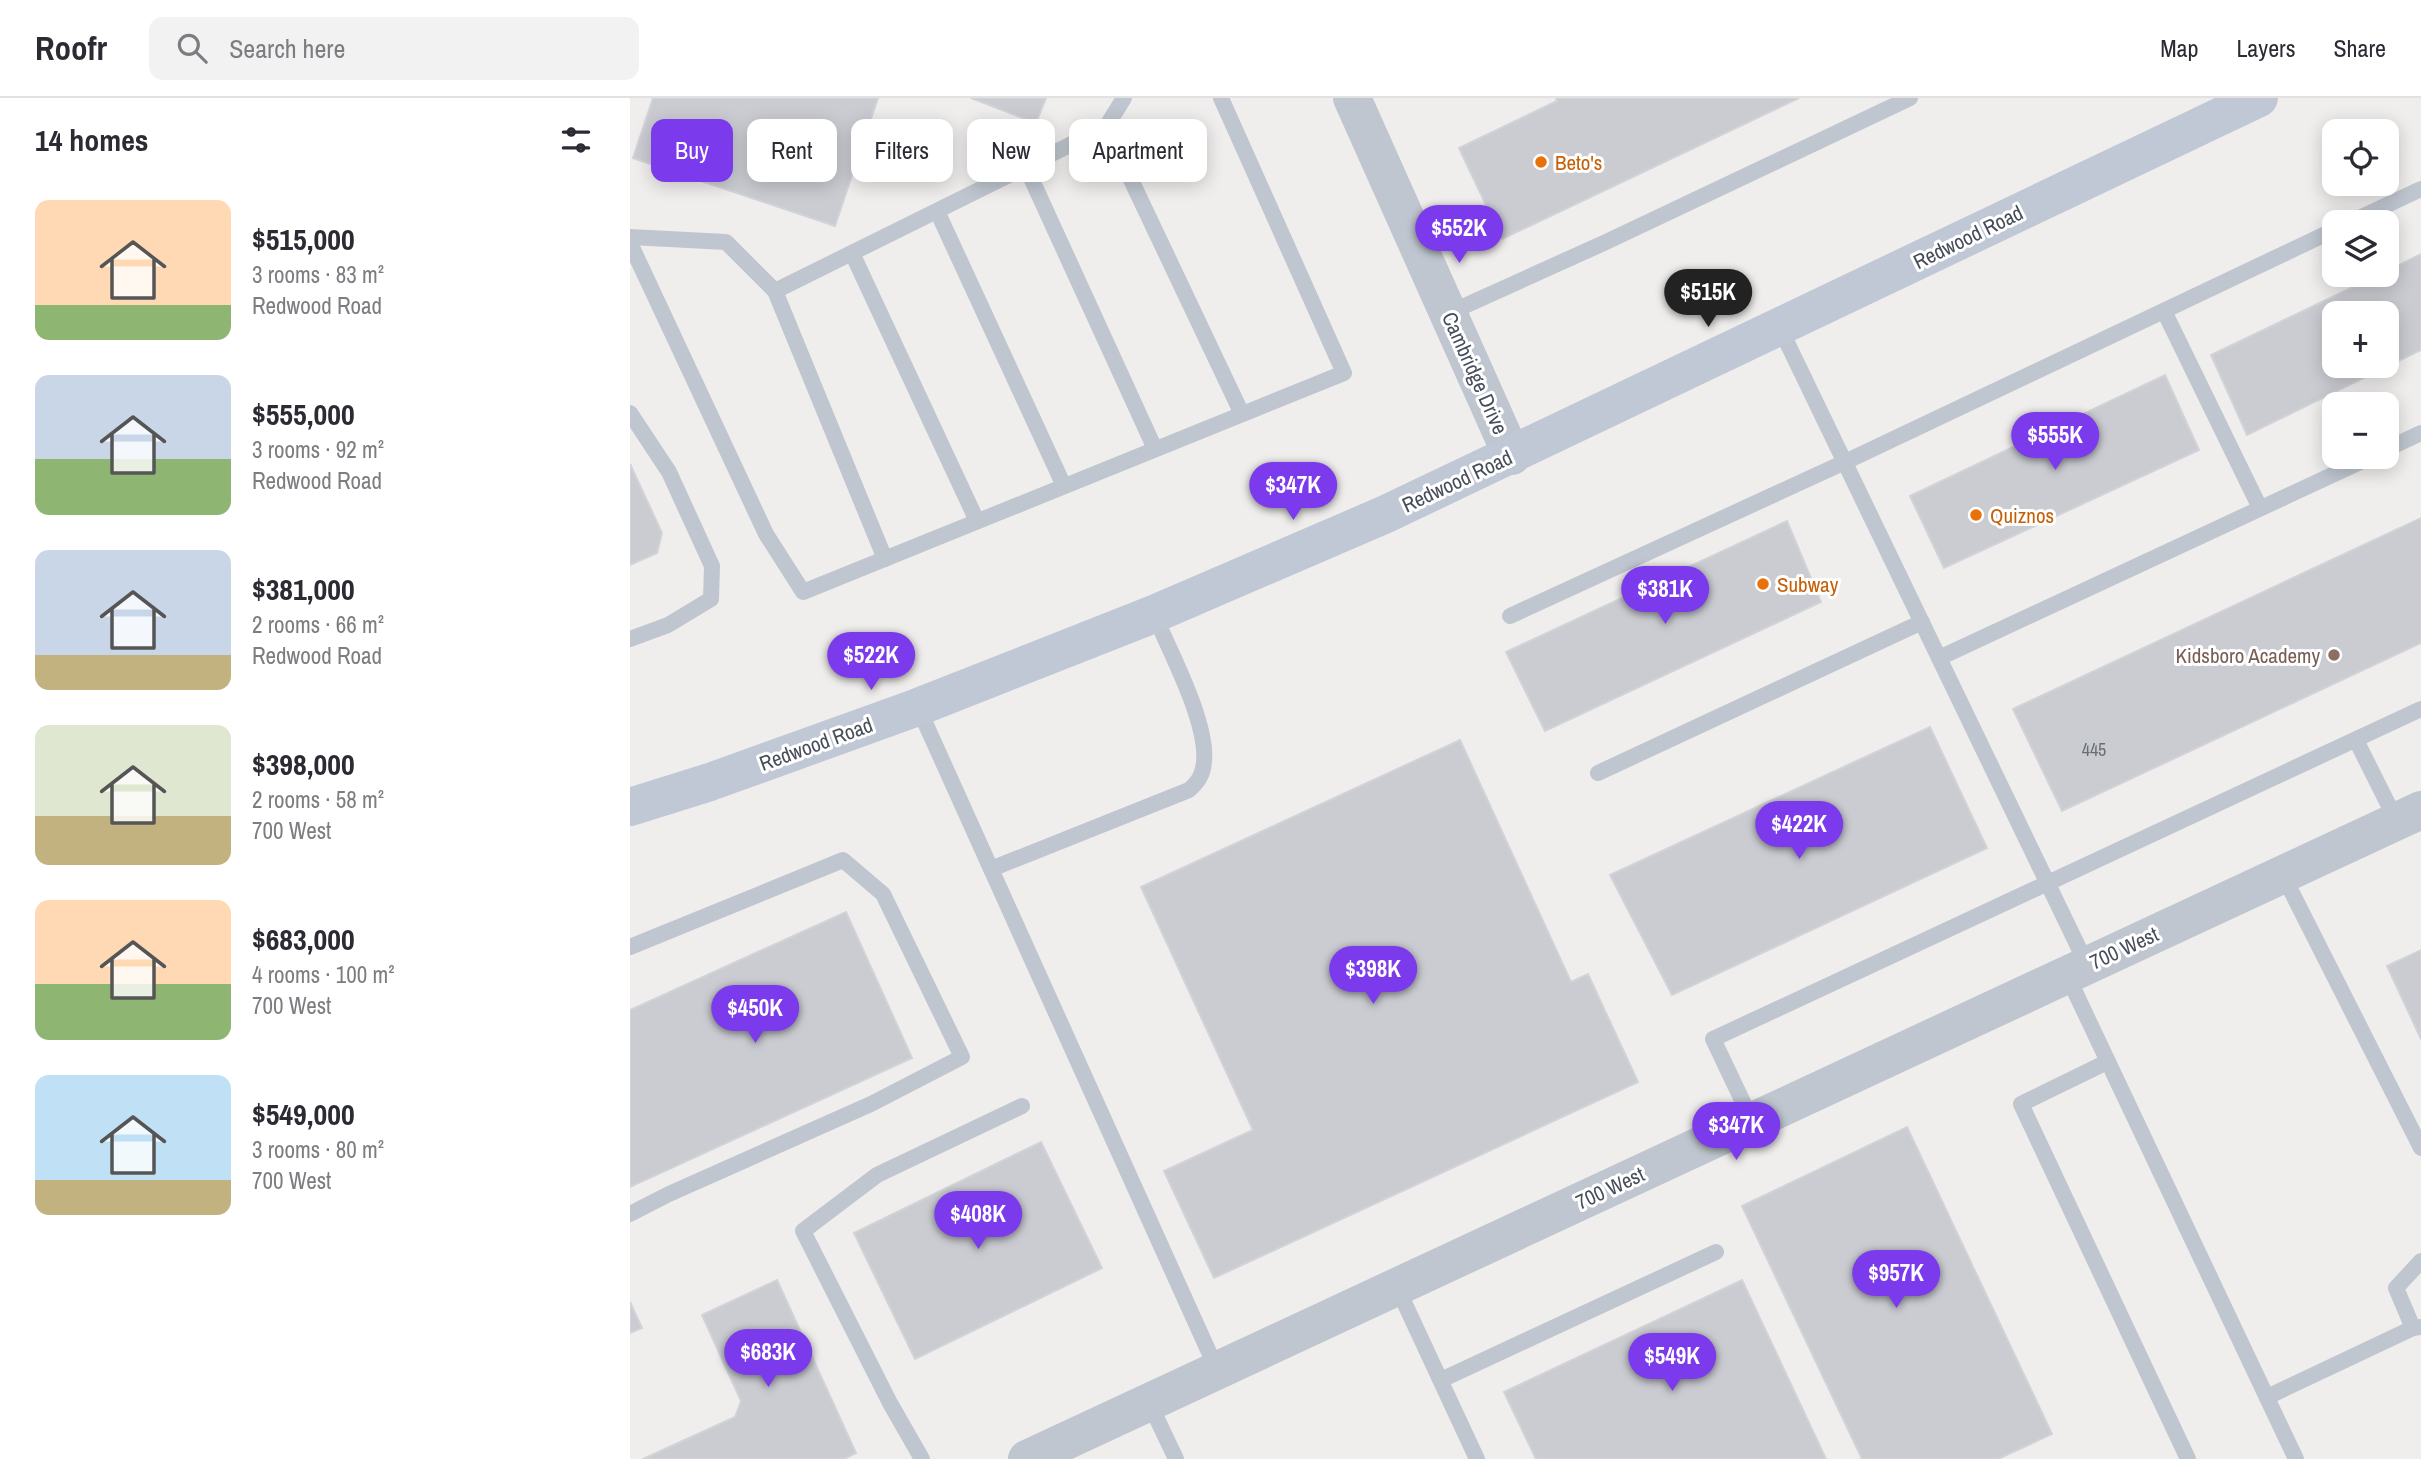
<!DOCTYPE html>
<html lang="en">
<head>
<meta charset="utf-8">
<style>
  body { margin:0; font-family:"Archivo Narrow",sans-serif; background:#f2f2f3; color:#2b2b33; height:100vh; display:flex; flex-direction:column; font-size:26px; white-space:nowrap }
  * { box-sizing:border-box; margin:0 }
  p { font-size:23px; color:#7c7c81 }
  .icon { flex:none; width:38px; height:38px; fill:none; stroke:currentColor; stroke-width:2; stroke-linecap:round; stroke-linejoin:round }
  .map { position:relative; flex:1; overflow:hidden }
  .panel { display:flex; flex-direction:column; background:#fff; width:630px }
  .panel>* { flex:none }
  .hud { position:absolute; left:21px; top:21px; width:665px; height:63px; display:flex; gap:14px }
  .controls { position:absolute; left:1692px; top:21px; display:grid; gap:14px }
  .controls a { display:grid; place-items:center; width:77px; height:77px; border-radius:14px; background:#fff; box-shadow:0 4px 18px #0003; font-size:35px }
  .price { position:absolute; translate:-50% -60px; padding:0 16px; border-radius:24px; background:#7c3aed; color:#fff; font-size:23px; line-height:46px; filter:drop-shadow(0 2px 4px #0008) }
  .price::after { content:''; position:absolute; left:50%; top:42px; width:21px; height:16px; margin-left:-10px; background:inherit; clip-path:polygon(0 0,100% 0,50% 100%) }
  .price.current { background:#222; color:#fff }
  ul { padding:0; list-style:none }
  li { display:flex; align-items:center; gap:21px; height:175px; padding:0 35px }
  li span { display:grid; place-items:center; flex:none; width:196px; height:140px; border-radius:14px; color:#555 }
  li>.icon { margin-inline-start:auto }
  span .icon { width:84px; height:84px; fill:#fffc; stroke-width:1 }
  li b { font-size:30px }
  h2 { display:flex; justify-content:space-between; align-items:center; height:84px; padding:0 35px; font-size:30px }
  .pill { padding:0 24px; border-radius:14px; background:#fff; box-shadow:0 4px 18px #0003; font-size:24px; line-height:63px }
  .pill.current { background:#7c3aed; color:#fff }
  header { display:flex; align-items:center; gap:42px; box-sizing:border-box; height:98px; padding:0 35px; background:#fff; border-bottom:2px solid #e1e1e2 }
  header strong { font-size:33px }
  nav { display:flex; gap:38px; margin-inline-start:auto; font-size:24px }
  .search { width:490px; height:63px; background:#f2f2f3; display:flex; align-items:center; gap:18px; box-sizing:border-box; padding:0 24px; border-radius:14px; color:#7c7c81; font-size:26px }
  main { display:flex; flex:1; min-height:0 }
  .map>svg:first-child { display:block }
  .building { fill:#caccd2; stroke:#d2d3d9; stroke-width:2; fill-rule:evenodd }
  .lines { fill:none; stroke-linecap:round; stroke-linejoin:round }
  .service { stroke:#bfc6cf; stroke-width:16 }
  .tertiary { stroke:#bfc6cf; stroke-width:38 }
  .secondary { stroke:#c1c8d5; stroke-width:38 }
  .food-dot { fill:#e8710a; stroke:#fff; stroke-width:2.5 }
  .education-dot { fill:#8d6e63; stroke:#fff; stroke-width:2.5 }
  .labels { text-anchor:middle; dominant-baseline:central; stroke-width:6; stroke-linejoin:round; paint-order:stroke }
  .number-label { font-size:18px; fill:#686e77 }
  .food-label { font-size:21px; fill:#c56008; stroke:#fff; text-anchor:start }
  .street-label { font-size:21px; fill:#474e59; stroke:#fff }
  .education-label { font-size:21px; fill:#785e54; stroke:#fff; text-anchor:end }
</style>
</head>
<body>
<header>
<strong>Roofr</strong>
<div class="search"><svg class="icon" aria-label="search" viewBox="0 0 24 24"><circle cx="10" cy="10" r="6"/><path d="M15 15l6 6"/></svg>Search here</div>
<nav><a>Map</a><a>Layers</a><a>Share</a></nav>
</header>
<main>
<section class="panel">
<h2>14 homes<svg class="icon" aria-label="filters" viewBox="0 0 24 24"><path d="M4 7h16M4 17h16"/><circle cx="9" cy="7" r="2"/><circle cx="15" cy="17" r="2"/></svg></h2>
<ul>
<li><span style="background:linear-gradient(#ffd9b3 75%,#8fb573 0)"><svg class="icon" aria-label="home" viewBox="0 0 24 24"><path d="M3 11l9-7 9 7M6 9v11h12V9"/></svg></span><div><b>$515,000</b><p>3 rooms · 83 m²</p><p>Redwood Road</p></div></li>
<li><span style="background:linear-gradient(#c9d6e8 60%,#8fb573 0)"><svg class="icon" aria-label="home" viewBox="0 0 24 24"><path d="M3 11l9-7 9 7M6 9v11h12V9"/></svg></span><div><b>$555,000</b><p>3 rooms · 92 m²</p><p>Redwood Road</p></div></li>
<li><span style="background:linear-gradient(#c9d6e8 75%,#c2b280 0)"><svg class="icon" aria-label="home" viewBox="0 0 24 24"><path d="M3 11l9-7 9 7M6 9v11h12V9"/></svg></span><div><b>$381,000</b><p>2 rooms · 66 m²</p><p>Redwood Road</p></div></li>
<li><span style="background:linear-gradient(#dfe7d0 65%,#c2b280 0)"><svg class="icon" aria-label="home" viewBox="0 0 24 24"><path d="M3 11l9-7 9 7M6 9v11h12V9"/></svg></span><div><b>$398,000</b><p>2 rooms · 58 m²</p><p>700 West</p></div></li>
<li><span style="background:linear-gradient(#ffd9b3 60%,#8fb573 0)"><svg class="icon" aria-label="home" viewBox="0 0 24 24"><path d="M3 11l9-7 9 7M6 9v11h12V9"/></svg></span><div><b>$683,000</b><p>4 rooms · 100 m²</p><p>700 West</p></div></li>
<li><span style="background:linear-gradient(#bfe0f5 75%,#c2b280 0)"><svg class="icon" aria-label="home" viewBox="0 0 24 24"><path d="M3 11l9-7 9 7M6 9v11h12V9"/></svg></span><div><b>$549,000</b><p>3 rooms · 80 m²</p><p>700 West</p></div></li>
</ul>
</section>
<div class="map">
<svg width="1791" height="1361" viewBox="0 0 1791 1361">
  <rect width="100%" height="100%" fill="#f0eeed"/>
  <!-- building -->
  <g class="building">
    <path d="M 23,0 L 248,0 L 205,128 L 3,60 Z"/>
    <path d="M 341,0 L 416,0 L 406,25 Z"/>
    <path d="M 926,0 L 1169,0 L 872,141 L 829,50 L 927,3 Z"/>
    <path d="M 1791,156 L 1791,252 L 1617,337 L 1581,257 L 1748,177 L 1757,177 L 1757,173 ZM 1704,215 L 1757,215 L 1757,268 L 1704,268 Z"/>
    <path d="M 1535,277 L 1569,352 L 1314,470 L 1280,398 Z"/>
    <path d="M 0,366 L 32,435 L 27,455 L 0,467 Z"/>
    <path d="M 1791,420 L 1791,545 L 1432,713 L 1383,611 Z"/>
    <path d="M 1157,423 L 1191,504 L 915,633 L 876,554 Z"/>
    <path d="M 1300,629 L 1357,750 L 1042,897 L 980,777 Z"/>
    <path d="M 830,642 L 941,884 L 958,876 L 1008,984 L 584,1180 L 534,1073 L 623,1032 L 511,789 Z"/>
    <path d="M 216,814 L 282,960 L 0,1089 L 0,912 Z"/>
    <path d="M 1791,852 L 1791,941 L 1757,868 Z"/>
    <path d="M 1277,1029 L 1422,1336 L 1368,1361 L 1232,1361 L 1112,1108 Z"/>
    <path d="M 411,1044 L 472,1170 L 285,1261 L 224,1135 Z"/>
    <path d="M 147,1182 L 226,1355 L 214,1361 L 13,1361 L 105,1319 L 111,1303 L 72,1217 Z"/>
    <path d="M 1112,1182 L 1196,1361 L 906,1361 L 874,1294 Z"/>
    <path d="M 0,1204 L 12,1230 L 0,1235 Z"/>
  </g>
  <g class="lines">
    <!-- service -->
    <g class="service">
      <path d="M 476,29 L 612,316"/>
      <path d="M 396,69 L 525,351"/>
      <path d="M 307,113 L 434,388"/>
      <path d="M 1721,124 L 1791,91"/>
      <path d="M 0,139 L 96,144 L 145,193 L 476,29 L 494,0"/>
      <path d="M 0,145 L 136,436 L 173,494 L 714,275 L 591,0"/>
      <path d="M 222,155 L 347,423"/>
      <path d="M 145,193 L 255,461"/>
      <path d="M 1534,213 L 1630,410"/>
      <path d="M 819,215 L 976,144 L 1280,0"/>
      <path d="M 1150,230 L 1457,867"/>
      <path d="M 0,315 L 39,374 L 82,468 L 81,501 L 38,527 L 0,541"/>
      <path d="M 1757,351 L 1791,335"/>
      <path d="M 880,518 L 1215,364 L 1704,132"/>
      <path d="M 1309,560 L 1741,359"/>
      <path d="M 288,609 L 361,771 L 559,692 C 568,684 573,677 574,664 C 578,624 540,554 524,516"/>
      <path d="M 1726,642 L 1767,724"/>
      <path d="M 968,675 L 1292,524"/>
      <path d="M 361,771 L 587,1272"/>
      <path d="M 1653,777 L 1791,1050"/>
      <path d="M 0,849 L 213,762 L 253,796 L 332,959 L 241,1006 L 39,1096 L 0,1116"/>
      <path d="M 1437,877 L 1666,1361"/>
      <path d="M 1477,964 L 1391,1006 L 1558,1361"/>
      <path d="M 1122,1023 L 1083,941 L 1791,611"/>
      <path d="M 1791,1163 L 1766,1190 L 1783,1230 L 1791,1229"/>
      <path d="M 767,1189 L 847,1361"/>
      <path d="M 811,1282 L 1086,1154"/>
      <path d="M 1637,1299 L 1783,1230"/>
      <path d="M 519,1304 L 546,1361"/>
      <path d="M 292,1361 L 260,1305 L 173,1133 L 247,1077 L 392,1008"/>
    </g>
    <!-- tertiary -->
    <g class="tertiary">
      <path d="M 722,0 L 882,358"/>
      <path d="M 397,1361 L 1791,712"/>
    </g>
    <!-- secondary -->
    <path class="secondary" d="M 0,709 L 80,684 L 288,609 L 524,516 L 756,416 L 1629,0"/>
  </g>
  <!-- markers -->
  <g class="food-dot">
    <circle cx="911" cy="64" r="7"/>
    <circle cx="1346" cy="417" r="7"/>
    <circle cx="1133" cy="486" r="7"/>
  </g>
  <circle class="education-dot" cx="1704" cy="557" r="7"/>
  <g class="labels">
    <!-- number labels -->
    <g class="number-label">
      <text x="1464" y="651">445</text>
    </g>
    <!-- food labels -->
    <g class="food-label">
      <text x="925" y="64">Beto's</text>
      <text x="1360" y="417">Quiznos</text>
      <text x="1147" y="486">Subway</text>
    </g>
    <!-- street labels -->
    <g class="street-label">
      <text transform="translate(1338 139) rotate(-26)">Redwood Road</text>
      <text transform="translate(845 275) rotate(66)">Cambridge Drive</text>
      <text transform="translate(827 383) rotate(-25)">Redwood Road</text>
      <text transform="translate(186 646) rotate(-20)">Redwood Road</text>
      <text transform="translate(1494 850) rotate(-25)">700 West</text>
      <text transform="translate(980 1090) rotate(-25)">700 West</text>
    </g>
    <!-- education labels -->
    <g class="education-label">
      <text x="1690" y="557">Kidsboro Academy</text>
    </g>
  </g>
</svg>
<div class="controls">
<a><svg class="icon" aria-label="locate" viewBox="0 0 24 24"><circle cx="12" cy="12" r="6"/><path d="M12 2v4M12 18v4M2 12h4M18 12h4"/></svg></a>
<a><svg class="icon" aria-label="layers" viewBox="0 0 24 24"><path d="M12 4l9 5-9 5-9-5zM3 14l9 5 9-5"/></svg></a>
<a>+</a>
<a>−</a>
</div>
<b class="price" style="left:829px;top:167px">$552K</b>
<b class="price current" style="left:1078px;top:231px">$515K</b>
<b class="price" style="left:1425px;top:374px">$555K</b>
<b class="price" style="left:663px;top:424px">$347K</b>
<b class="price" style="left:1035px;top:528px">$381K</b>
<b class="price" style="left:241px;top:594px">$522K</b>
<b class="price" style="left:1169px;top:763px">$422K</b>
<b class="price" style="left:743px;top:908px">$398K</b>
<b class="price" style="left:125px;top:947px">$450K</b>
<b class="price" style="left:1106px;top:1064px">$347K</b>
<b class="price" style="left:348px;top:1153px">$408K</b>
<b class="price" style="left:1266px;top:1212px">$957K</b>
<b class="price" style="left:138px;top:1291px">$683K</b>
<b class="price" style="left:1042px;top:1295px">$549K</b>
<div class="hud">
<a class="pill current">Buy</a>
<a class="pill">Rent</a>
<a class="pill">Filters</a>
<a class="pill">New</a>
<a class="pill">Apartment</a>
</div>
</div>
</main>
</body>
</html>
